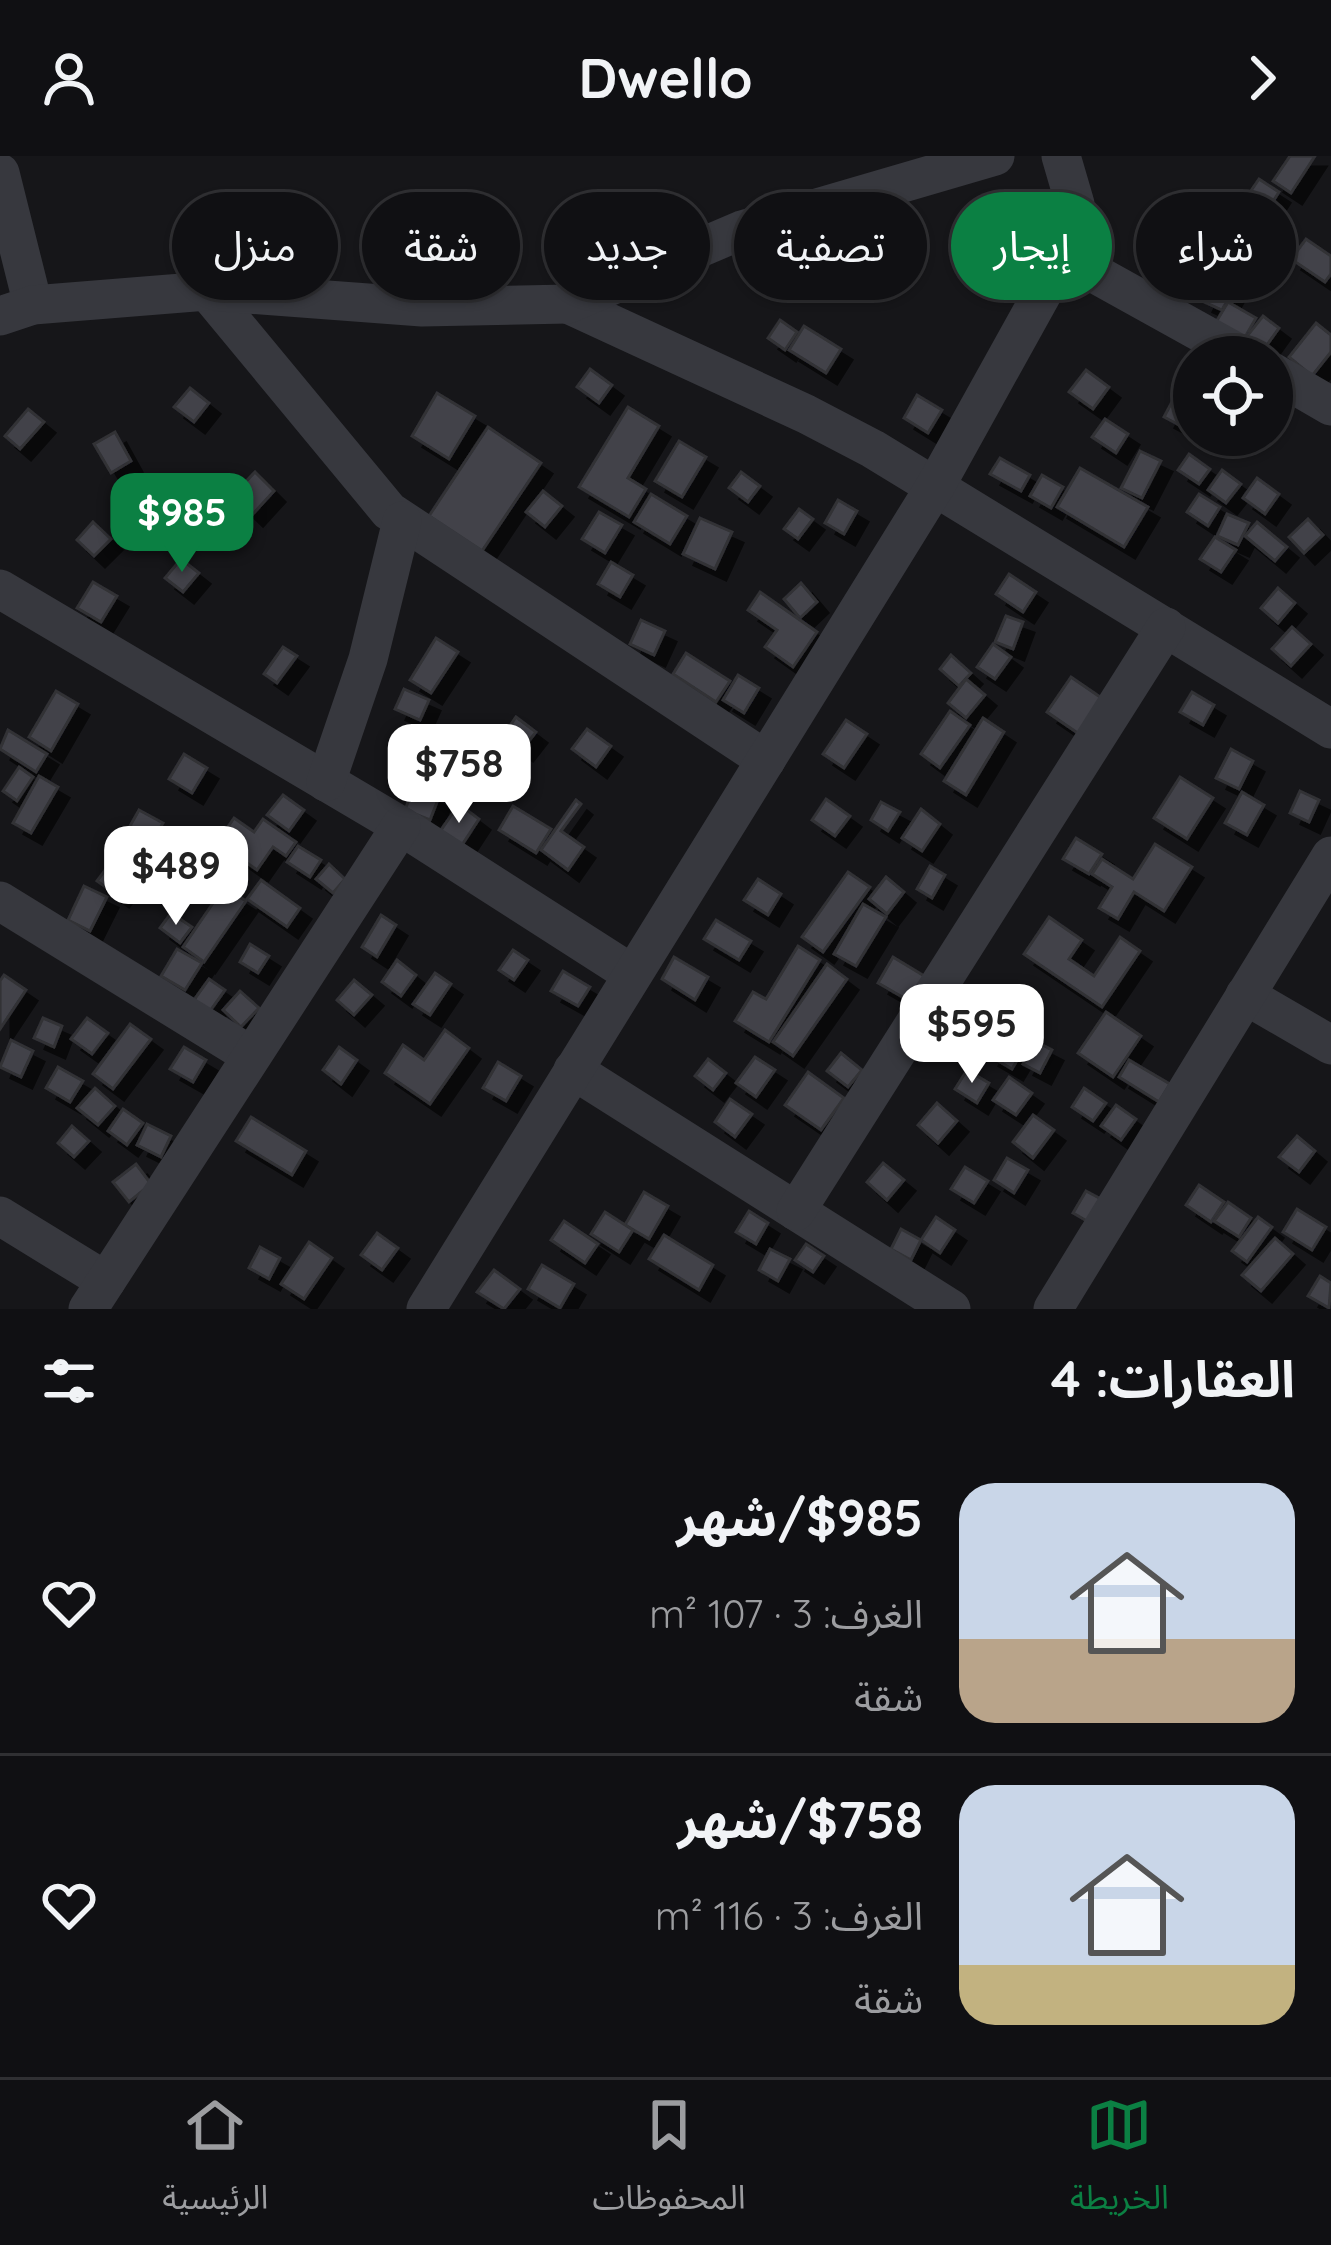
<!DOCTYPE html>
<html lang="ar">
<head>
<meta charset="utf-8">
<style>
  body { margin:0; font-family:Quicksand,"Noto Sans Arabic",sans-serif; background:#19191c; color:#f1f3f6; direction:rtl; height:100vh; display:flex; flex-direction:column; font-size:45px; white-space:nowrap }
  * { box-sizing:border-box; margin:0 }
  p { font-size:39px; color:#9c9da0 }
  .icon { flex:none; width:66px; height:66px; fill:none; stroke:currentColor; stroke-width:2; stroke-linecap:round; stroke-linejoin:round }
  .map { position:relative; height:1153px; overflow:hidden; direction:ltr }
  .details { display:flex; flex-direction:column; background:#101013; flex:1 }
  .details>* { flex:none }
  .banner { position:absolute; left:36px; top:36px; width:1260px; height:108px; direction:rtl; display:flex; gap:24px }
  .fabs { position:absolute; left:1173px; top:180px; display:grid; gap:24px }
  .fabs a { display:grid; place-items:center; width:120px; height:120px; border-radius:50%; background:#101013; box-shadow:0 3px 9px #0004,0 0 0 3px #303033; font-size:60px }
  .price { position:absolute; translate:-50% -102px; padding:0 27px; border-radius:24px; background:#fff; color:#222; font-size:39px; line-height:78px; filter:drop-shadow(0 3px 6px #0008) }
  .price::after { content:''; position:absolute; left:50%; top:72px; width:36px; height:27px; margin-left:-18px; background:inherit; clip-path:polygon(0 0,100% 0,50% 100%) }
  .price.active { background:#0b8043; color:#fff }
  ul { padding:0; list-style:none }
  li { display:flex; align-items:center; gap:36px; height:300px; padding:0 36px }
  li+li { border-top:3px solid #303033 }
  li span { display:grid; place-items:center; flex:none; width:336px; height:240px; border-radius:36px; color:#555 }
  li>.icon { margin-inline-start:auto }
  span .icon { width:144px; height:144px; fill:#fffc; stroke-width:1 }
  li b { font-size:51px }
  h2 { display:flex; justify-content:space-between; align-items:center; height:144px; padding:0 36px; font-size:51px }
  .pill { padding:0 42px; border-radius:54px; background:#101013; box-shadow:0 3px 9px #0004,0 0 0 3px #303033; font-size:42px; line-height:108px }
  .pill.active { background:#0b8043; color:#fff }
  header { display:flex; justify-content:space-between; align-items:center; height:156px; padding:0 36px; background:#101013; font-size:54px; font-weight:700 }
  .dock { display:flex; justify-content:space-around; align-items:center; height:168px; border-top:3px solid #303033; background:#101013; font-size:33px; color:#9c9da0 }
  .dock a { display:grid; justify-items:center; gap:6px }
  .dock .active { color:#0b8043 }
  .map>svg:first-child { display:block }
  .building { fill:#424349; stroke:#303035; stroke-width:3; filter:url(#shadow) }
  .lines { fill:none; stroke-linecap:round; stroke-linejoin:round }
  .street { stroke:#37383e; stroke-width:39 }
</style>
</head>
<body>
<header><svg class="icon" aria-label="forward" viewBox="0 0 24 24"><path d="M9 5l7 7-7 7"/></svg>Dwello<svg class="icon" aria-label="person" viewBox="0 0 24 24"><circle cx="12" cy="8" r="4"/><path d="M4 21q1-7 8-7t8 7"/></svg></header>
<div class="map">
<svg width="1331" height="1153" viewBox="0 0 1331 1153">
  <defs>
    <filter id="shadow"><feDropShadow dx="11" dy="11" stdDeviation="0" flood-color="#0009"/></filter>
  </defs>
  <rect width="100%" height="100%" fill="#161619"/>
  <!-- building -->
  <g class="building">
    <path d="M 1290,0 L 1315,0 L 1291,37 L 1273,25 Z"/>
    <path d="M 1259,23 L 1279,36 L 1267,55 L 1246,42 Z"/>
    <path d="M 1306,83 L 1331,100 L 1331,118 L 1325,126 L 1291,103 Z"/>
    <path d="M 1266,85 L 1281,99 L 1253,128 L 1224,101 L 1238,86 L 1252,99 Z"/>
    <path d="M 1212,124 L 1233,134 L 1222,154 L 1202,145 Z"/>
    <path d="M 1228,146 L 1256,162 L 1244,183 L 1216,166 Z"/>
    <path d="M 1263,160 L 1279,172 L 1264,193 L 1247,180 Z"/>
    <path d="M 780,164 L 797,176 L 785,194 L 768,182 Z"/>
    <path d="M 1316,167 L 1331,179 L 1331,196 L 1312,220 L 1289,201 Z"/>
    <path d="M 804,170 L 841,193 L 826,217 L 789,194 Z"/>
    <path d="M 590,213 L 612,229 L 599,247 L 577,231 Z"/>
    <path d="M 1086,214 L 1109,231 L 1093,253 L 1069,236 Z"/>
    <path d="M 190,232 L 209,247 L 194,266 L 174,251 Z"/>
    <path d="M 437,237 L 475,260 L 449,303 L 412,280 Z"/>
    <path d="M 917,239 L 942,254 L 928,277 L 904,262 Z"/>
    <path d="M 1173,244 L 1190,252 L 1181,270 L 1164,261 Z"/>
    <path d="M 628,251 L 659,270 L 628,322 L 646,333 L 629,361 L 579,331 Z"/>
    <path d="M 28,253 L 44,266 L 20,293 L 5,280 Z"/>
    <path d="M 1105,263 L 1128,278 L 1116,297 L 1092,281 Z"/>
    <path d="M 488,271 L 541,307 L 482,395 L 429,360 Z"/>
    <path d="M 115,276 L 131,305 L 111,317 L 94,288 Z"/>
    <path d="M 679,285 L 706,301 L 682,341 L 655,325 Z"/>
    <path d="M 1140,295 L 1161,305 L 1142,342 L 1121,332 Z"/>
    <path d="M 1189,298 L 1210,313 L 1199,328 L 1178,314 Z"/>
    <path d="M 1000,302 L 1030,319 L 1021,335 L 990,318 Z"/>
    <path d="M 1080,312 L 1148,351 L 1124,391 L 1057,351 Z"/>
    <path d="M 1222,314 L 1241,328 L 1226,347 L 1208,334 Z"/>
    <path d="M 255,316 L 274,335 L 252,359 L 232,340 Z"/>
    <path d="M 741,316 L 760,330 L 748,346 L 729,332 Z"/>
    <path d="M 1042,319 L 1063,331 L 1051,352 L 1030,340 Z"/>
    <path d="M 146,321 L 164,337 L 149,355 L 131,340 Z"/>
    <path d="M 1257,322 L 1279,338 L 1265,358 L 1243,342 Z"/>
    <path d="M 201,327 L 218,344 L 205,357 L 188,340 Z"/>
    <path d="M 543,335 L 562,350 L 545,371 L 526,356 Z"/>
    <path d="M 651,338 L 687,360 L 670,388 L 634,366 Z"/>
    <path d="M 1199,338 L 1220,351 L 1208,370 L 1187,356 Z"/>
    <path d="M 838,344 L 857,355 L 844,378 L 825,367 Z"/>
    <path d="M 799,353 L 813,363 L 798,383 L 784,373 Z"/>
    <path d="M 599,356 L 622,369 L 605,397 L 582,383 Z"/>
    <path d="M 1227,358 L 1249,367 L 1238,389 L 1217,380 Z"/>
    <path d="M 700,362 L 732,376 L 715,413 L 683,398 Z"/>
    <path d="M 1308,363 L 1323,379 L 1304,397 L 1289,381 Z"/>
    <path d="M 93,366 L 111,383 L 94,400 L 77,384 Z"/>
    <path d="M 1257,366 L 1287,391 L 1275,405 L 1245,380 Z"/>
    <path d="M 1215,381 L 1236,394 L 1221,416 L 1200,403 Z"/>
    <path d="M 181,403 L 199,417 L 183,436 L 165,422 Z"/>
    <path d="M 611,406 L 633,419 L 620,441 L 598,428 Z"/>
    <path d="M 1009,418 L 1036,436 L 1023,456 L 996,438 Z"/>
    <path d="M 93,426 L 117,440 L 101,466 L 77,452 Z"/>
    <path d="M 801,427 L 817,446 L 800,462 L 784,443 Z"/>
    <path d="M 1278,432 L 1295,447 L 1278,467 L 1261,452 Z"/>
    <path d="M 760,436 L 817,476 L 793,511 L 765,491 L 777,474 L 748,454 Z"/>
    <path d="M 1006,460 L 1023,466 L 1013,493 L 995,486 Z"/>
    <path d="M 641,464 L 665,475 L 654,499 L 630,488 Z"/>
    <path d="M 1292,471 L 1311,488 L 1291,510 L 1272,493 Z"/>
    <path d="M 436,482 L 458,496 L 431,537 L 410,524 Z"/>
    <path d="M 993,488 L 1011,501 L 995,523 L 977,511 Z"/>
    <path d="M 283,491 L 297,500 L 277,527 L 264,518 Z"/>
    <path d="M 686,497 L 730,525 L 716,546 L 673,518 Z"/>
    <path d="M 951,499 L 971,517 L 959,530 L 940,513 Z"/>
    <path d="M 738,519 L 759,532 L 744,557 L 723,544 Z"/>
    <path d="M 1071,521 L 1103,543 L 1079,578 L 1047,556 Z"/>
    <path d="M 966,523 L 985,539 L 966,562 L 948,547 Z"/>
    <path d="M 404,533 L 429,544 L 420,564 L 395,553 Z"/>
    <path d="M 56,535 L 78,548 L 51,595 L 29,581 Z"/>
    <path d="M 1192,536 L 1214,549 L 1203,569 L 1180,556 Z"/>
    <path d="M 950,555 L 970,569 L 940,612 L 921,598 Z"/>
    <path d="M 516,561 L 536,576 L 522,594 L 503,580 Z"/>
    <path d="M 983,562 L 1004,576 L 966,639 L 944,625 Z"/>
    <path d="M 846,564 L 867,578 L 844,612 L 823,598 Z"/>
    <path d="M 469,572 L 487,584 L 471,608 L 452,596 Z"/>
    <path d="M 587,573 L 611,590 L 596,611 L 572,593 Z"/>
    <path d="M 8,574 L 47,598 L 36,616 L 0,593 Z"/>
    <path d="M 495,584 L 513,597 L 499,617 L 481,605 Z"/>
    <path d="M 1231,593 L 1253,605 L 1239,633 L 1216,622 Z"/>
    <path d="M 184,598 L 207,612 L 192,637 L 169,623 Z"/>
    <path d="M 444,603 L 463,618 L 447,640 L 428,625 Z"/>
    <path d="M 19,611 L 33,621 L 17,645 L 3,635 Z"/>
    <path d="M 39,620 L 58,631 L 31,677 L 13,667 Z"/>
    <path d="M 1180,621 L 1213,642 L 1187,683 L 1154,662 Z"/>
    <path d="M 414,630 L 439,641 L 430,664 L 405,654 Z"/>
    <path d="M 1300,635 L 1319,644 L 1309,666 L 1290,657 Z"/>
    <path d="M 1242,636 L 1264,649 L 1247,679 L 1225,667 Z"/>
    <path d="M 283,639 L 304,654 L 289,675 L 267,659 Z"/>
    <path d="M 826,643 L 850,660 L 835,680 L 812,664 Z"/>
    <path d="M 576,644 L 581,648 L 561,675 L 584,691 L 568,714 L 541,694 Z"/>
    <path d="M 881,646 L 900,656 L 888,675 L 871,664 Z"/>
    <path d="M 459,648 L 479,663 L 460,692 L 439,677 Z"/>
    <path d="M 513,650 L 551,673 L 536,697 L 499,674 Z"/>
    <path d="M 921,653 L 940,668 L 922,695 L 902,682 Z"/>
    <path d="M 139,654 L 163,667 L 153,684 L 130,670 Z"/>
    <path d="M 234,662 L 254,676 L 263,663 L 296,686 L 286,700 L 273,691 L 257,714 L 236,699 L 222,720 L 203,707 Z"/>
    <path d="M 1076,682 L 1102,698 L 1089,718 L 1063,703 Z"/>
    <path d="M 1155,688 L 1192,711 L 1164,755 L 1134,736 L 1118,763 L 1099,752 L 1112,731 L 1092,718 L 1102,703 L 1133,723 Z"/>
    <path d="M 298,690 L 321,704 L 310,721 L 287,706 Z"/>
    <path d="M 165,691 L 211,717 L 200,734 L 155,707 Z"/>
    <path d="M 114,702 L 135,717 L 118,740 L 97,725 Z"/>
    <path d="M 329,708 L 345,723 L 333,737 L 316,723 Z"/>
    <path d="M 930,710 L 945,719 L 932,742 L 917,733 Z"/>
    <path d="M 848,716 L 870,731 L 823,796 L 802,781 Z"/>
    <path d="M 886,721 L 904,736 L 887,758 L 869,743 Z"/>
    <path d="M 758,723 L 781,738 L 768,759 L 744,744 Z"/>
    <path d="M 261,724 L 300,752 L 287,771 L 247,743 Z"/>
    <path d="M 84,730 L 107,741 L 90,775 L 68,764 Z"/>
    <path d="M 224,731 L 246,745 L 204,806 L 183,791 Z"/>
    <path d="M 863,748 L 886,761 L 856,810 L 834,798 Z"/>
    <path d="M 171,757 L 192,771 L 180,787 L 160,772 Z"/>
    <path d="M 381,759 L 396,769 L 377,801 L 362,791 Z"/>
    <path d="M 1049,761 L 1082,784 L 1069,803 L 1094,820 L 1120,781 L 1140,795 L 1102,851 L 1024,798 Z"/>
    <path d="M 716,764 L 751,785 L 739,804 L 704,783 Z"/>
    <path d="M 250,788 L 269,800 L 258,817 L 240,806 Z"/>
    <path d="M 798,790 L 820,804 L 769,886 L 735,865 L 753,836 L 766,843 Z"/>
    <path d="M 177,793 L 202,807 L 185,834 L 161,820 Z"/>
    <path d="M 513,794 L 528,804 L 514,824 L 499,814 Z"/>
    <path d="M 674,801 L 708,821 L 695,844 L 662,823 Z"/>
    <path d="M 893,801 L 926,821 L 911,846 L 878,827 Z"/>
    <path d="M 397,804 L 416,819 L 401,840 L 382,826 Z"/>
    <path d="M 827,808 L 847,823 L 793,900 L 773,886 Z"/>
    <path d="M 563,815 L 590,831 L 578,850 L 551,835 Z"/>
    <path d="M 435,817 L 451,828 L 430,859 L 413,848 Z"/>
    <path d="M 4,819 L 26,834 L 0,873 L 0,825 Z"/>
    <path d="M 209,823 L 225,834 L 210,855 L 194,844 Z"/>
    <path d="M 354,824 L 372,839 L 354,859 L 337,844 Z"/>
    <path d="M 240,835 L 259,852 L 241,871 L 223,854 Z"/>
    <path d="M 1106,856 L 1141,880 L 1113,921 L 1078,897 Z"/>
    <path d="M 43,862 L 62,870 L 54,891 L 34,882 Z"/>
    <path d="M 87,862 L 108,877 L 92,898 L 71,883 Z"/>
    <path d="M 130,868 L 151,883 L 113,933 L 93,918 Z"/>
    <path d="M 445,874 L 469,892 L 430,948 L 385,917 L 403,889 L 424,904 Z"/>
    <path d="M 1000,877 L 1025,891 L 1012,913 L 988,899 Z"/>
    <path d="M 11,884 L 33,895 L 21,921 L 0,911 Z"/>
    <path d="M 1035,885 L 1052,894 L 1040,917 L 1023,908 Z"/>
    <path d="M 184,891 L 206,904 L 193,926 L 170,913 Z"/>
    <path d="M 339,891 L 357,904 L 341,928 L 323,914 Z"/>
    <path d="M 841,897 L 862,914 L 848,931 L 827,915 Z"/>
    <path d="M 755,901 L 775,914 L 756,941 L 736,927 Z"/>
    <path d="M 708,903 L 726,917 L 713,934 L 695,920 Z"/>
    <path d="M 1129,904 L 1170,928 L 1159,946 L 1119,921 Z"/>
    <path d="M 498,906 L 521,920 L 506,945 L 483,932 Z"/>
    <path d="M 58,911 L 83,925 L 70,946 L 46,932 Z"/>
    <path d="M 967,914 L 989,927 L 977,947 L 955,933 Z"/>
    <path d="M 808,916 L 844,942 L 821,974 L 785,949 Z"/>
    <path d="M 1009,921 L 1032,937 L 1016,959 L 993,944 Z"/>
    <path d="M 95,932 L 115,950 L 98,969 L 77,952 Z"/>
    <path d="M 1084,932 L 1106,947 L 1093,965 L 1072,951 Z"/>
    <path d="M 730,943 L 752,958 L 735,981 L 715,966 Z"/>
    <path d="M 937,947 L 957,965 L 938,987 L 918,969 Z"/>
    <path d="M 1116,949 L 1136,963 L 1121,984 L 1101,970 Z"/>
    <path d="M 123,953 L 143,967 L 127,989 L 108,975 Z"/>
    <path d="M 1033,959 L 1054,974 L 1033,1002 L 1013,986 Z"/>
    <path d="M 251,961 L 306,995 L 292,1019 L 236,985 Z"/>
    <path d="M 147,968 L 171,980 L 161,1001 L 137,989 Z"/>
    <path d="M 72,970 L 89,985 L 74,1001 L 58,987 Z"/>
    <path d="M 1297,980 L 1315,995 L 1299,1016 L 1279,1001 Z"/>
    <path d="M 1007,1002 L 1028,1014 L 1014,1037 L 994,1024 Z"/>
    <path d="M 883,1007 L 904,1024 L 887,1044 L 867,1026 Z"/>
    <path d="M 136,1008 L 151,1028 L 129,1046 L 113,1026 Z"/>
    <path d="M 965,1011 L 988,1025 L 974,1047 L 951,1033 Z"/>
    <path d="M 1199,1029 L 1224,1046 L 1211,1066 L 1186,1049 Z"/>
    <path d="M 1086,1035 L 1105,1045 L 1092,1068 L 1073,1057 Z"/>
    <path d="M 644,1036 L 668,1050 L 649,1083 L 625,1069 Z"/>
    <path d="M 1228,1046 L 1251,1062 L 1239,1081 L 1214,1065 Z"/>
    <path d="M 1297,1053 L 1326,1071 L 1312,1094 L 1283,1076 Z"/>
    <path d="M 749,1055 L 768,1067 L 756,1088 L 736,1076 Z"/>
    <path d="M 605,1056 L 633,1074 L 619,1096 L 591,1078 Z"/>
    <path d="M 936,1061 L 955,1074 L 940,1097 L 921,1084 Z"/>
    <path d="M 1258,1061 L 1272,1071 L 1247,1106 L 1232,1095 Z"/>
    <path d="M 564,1065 L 598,1088 L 585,1107 L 551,1084 Z"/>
    <path d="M 901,1073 L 921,1084 L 911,1104 L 891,1093 Z"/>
    <path d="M 377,1077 L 398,1092 L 382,1114 L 361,1099 Z"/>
    <path d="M 664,1079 L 713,1109 L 699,1134 L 649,1103 Z"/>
    <path d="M 1275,1082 L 1293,1098 L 1261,1135 L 1242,1119 Z"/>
    <path d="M 309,1086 L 332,1102 L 304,1143 L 281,1128 Z"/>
    <path d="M 806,1088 L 824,1100 L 813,1116 L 795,1104 Z"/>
    <path d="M 260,1091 L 280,1102 L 269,1123 L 249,1112 Z"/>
    <path d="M 770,1093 L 790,1103 L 778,1125 L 759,1114 Z"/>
    <path d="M 542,1109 L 574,1128 L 560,1152 L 528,1133 Z"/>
    <path d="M 494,1114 L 520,1133 L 504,1153 L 477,1136 Z"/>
    <path d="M 1320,1120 L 1331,1127 L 1329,1152 L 1308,1140 Z"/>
  </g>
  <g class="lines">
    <!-- street -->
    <g class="street">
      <path d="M 0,17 L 33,149"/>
      <path d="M 1063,100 L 1245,201"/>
      <path d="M 207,135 L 389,355 L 766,604"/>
      <path d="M 568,148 L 806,258 L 873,293 L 1331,573"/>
      <path d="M 0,160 L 33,149 L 207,135 L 422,151 L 568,148 L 742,74 L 995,0"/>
      <path d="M 1272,216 L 1331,250"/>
      <path d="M 0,433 L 401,670 L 632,818"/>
      <path d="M 326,626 L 368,503 L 402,365"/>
      <path d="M 0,745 L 250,899"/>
      <path d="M 1245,839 L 1331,889"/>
      <path d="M 573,914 L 951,1153"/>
      <path d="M 796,1055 L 1166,471"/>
      <path d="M 0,1060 L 106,1125"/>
      <path d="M 88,1153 L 401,670"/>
      <path d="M 426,1153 L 936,329 L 1063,100 L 1075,48 L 1061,0"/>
      <path d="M 1053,1153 L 1331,700"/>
    </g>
  </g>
</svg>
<div class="fabs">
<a><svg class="icon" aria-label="locate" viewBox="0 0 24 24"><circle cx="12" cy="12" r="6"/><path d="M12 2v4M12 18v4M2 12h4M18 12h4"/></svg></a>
</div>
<b class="price active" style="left:182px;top:419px">$985</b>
<b class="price" style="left:459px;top:670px">$758</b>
<b class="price" style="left:176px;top:772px">$489</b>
<b class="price" style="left:972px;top:930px">$595</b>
<div class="banner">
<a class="pill">شراء</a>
<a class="pill active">إيجار</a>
<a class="pill">تصفية</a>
<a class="pill">جديد</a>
<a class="pill">شقة</a>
<a class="pill">منزل</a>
</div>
</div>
<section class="details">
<h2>العقارات: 4<svg class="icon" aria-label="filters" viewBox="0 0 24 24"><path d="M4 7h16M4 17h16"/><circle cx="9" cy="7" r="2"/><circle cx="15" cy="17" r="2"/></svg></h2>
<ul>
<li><span style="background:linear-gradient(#c9d6e8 65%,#b9a48a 0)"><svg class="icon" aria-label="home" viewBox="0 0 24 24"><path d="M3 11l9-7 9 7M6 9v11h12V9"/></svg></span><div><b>$985/شهر</b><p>الغرف: 3 · 107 m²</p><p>شقة</p></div><svg class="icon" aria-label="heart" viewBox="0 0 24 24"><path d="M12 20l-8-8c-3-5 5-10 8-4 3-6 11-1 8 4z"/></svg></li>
<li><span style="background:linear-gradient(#c9d6e8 75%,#c2b280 0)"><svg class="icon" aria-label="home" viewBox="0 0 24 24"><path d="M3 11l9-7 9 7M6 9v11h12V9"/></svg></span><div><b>$758/شهر</b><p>الغرف: 3 · 116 m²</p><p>شقة</p></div><svg class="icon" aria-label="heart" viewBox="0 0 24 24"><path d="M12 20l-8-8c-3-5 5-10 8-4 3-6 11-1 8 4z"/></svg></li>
</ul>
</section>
<nav class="dock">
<a class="active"><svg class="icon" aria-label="map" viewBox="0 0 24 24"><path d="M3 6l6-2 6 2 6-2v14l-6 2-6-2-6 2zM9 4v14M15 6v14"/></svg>الخريطة</a>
<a><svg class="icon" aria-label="saved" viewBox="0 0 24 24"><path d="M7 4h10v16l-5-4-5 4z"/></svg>المحفوظات</a>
<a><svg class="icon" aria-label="home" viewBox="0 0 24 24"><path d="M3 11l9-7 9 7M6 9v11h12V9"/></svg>الرئيسية</a>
</nav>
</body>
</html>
